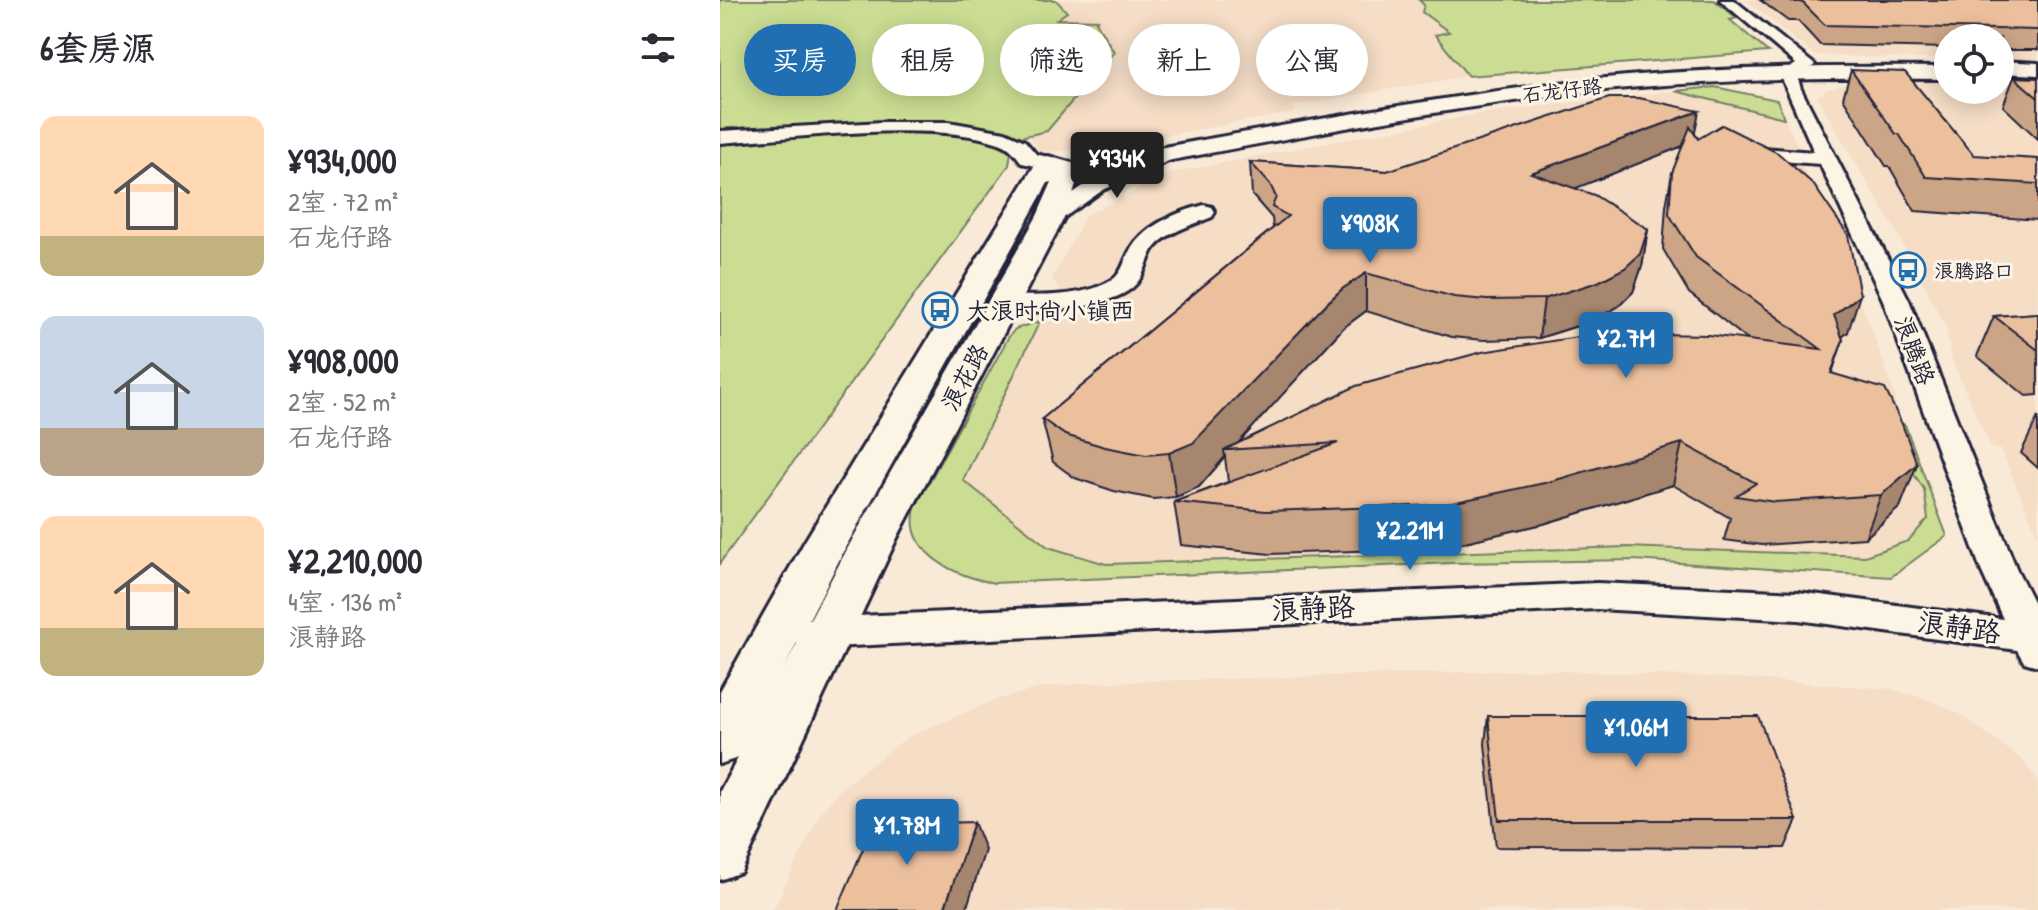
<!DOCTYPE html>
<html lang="zh">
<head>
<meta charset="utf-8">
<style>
  body { margin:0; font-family:"Patrick Hand","LXGW WenKai TC",sans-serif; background:#f7f7f7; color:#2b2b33; height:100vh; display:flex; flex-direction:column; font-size:30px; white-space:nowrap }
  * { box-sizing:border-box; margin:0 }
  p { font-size:26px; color:#7c7c81 }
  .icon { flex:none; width:44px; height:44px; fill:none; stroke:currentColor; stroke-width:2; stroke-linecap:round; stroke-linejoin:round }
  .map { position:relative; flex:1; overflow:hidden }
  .panel { display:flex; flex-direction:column; background:#fff; width:720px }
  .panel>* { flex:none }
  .top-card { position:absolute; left:24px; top:24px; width:760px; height:72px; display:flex; gap:16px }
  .fabs { position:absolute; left:1214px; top:24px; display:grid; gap:16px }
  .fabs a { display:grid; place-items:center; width:80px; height:80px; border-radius:50%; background:#fff; box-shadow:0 4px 20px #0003; font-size:40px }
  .price { position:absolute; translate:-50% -68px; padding:0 18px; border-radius:8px; background:#1f6fb2; color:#fff; font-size:26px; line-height:52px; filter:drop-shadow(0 2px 4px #0008) }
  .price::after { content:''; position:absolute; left:50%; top:48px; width:24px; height:18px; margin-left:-12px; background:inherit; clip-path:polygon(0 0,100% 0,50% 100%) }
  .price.selected { background:#222; color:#fff }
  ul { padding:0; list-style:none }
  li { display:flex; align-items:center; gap:24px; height:200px; padding:0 40px }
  li span { display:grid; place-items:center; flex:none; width:224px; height:160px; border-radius:16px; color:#555 }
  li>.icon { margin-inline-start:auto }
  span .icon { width:96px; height:96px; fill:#fffc; stroke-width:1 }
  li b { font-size:34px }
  h2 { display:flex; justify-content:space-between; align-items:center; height:96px; padding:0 40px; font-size:34px }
  .tag { padding:0 28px; border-radius:36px; background:#fff; box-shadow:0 4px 20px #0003; font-size:28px; line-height:72px }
  .tag.selected { background:#1f6fb2; color:#fff }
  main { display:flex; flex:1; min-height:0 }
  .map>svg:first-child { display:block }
  .built { fill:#f5ddc6 }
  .green { fill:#cadd92; stroke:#768066; stroke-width:2 }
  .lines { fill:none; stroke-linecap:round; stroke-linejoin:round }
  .minor-casing { stroke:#22223b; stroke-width:6 }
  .major-casing { stroke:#22223b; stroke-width:6 }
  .minor { fill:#fcf5e5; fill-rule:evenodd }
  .major { fill:#fcf5e5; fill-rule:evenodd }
  .wall { fill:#cca587; stroke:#22223b; stroke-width:2; fill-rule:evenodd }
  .shaded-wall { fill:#a6866e; stroke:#22223b; stroke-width:2 }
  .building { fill:#edc09d; stroke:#22223b; stroke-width:2 }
  .labels { text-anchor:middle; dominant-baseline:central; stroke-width:6; stroke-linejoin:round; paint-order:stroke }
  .far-street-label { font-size:20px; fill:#22223b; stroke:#fcf5e5 }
  .far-poi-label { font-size:20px; fill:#22223b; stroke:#fcf5e5; text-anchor:start }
  .poi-label { font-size:24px; fill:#22223b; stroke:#fcf5e5; text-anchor:start }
  .street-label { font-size:24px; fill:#22223b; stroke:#fcf5e5 }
  .near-street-label { font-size:28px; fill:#22223b; stroke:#fcf5e5 }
</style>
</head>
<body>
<main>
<section class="panel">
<h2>6套房源<svg class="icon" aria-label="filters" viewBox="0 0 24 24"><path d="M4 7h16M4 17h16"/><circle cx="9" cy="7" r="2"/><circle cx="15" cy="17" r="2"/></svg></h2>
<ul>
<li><span style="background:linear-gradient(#ffd9b3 75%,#c2b280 0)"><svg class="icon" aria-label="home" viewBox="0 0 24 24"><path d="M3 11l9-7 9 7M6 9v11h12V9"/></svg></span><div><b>¥934,000</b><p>2室 · 72 m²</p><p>石龙仔路</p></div></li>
<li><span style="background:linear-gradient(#c9d6e8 70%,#b9a48a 0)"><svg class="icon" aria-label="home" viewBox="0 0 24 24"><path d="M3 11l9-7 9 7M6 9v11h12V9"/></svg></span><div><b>¥908,000</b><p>2室 · 52 m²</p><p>石龙仔路</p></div></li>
<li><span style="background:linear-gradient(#ffd9b3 70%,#c2b280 0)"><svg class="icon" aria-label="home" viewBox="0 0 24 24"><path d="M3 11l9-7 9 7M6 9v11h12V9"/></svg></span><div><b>¥2,210,000</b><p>4室 · 136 m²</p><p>浪静路</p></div></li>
</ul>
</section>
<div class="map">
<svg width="1318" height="910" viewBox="0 0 1318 910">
  <rect width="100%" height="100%" fill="#f9ead7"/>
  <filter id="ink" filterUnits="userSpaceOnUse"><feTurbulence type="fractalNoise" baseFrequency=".0125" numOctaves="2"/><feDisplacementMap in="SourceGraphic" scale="16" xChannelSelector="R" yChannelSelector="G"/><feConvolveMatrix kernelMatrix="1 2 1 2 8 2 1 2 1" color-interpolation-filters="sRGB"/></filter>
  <g filter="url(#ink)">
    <!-- built -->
    <g class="built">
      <path d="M 335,0 L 699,0 L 705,5 L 703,12 L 730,33 L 715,36 L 748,76 L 572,106 L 576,110 L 573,113 L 361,150 L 320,152 L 309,135 L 317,131 L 335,19 L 345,11 Z"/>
      <path d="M 1026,0 L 1318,0 L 1318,63 L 1280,61 L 1280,38 L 1228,38 L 1228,60 L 1094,55 Z"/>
      <path d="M 1141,80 L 1228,81 L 1228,90 L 1280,90 L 1280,83 L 1318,85 L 1318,536 L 1281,450 L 1271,448 L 1256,415 L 1231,358 L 1226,327 L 1177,233 L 1097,97 L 1105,90 Z"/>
      <path d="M 955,91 L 1064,118 L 1078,147 L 1070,149 L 1091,181 L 1154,336 L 1175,396 L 1175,414 L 1185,461 L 1204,489 L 1208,519 L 1188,541 L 1145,556 L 907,547 L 386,564 L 328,547 L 243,480 L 315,326 L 343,307 L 344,295 L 332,279 L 366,215 L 455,172 L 770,112 Z"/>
      <path d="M 815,670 L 1015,678 L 1171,689 L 1207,699 L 1240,714 L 1300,758 L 1318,780 L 1318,910 L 53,910 L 101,813 L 121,788 L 186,738 L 272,701 L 320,688 L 364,683 Z"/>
    </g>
    <!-- green -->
    <g class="green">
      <path d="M 0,0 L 336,0 L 347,12 L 337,19 L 378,20 L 376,22 L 394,52 L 327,131 L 283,141 L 291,151 L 289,165 L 0,563 Z"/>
      <path d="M 699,0 L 994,0 L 1017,18 L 1010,20 L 1048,52 L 748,76 L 715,35 L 729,32 L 702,12 L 704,5 Z"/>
      <path d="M 995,87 L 1057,100 L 1064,118 L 955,91 Z"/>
      <path d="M 320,321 L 243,480 L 328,547 L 386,564 L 907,547 L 1145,556 L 1188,541 L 1208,519 L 1204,489 L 1185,461 L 1172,419 L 1185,425 L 1227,536 L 1171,577 L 914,560 L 732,563 L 274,583 C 236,576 184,554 195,508 L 288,338 L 295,329 Z"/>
    </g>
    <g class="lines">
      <defs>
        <g id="minor">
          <path d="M 1000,0 L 1014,0 L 1095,65 L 1077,76 L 1081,89 L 1189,300 L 1297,570 L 1318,611 L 1318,666 L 1304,662 L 1297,650 L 1078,620 L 877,609 L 92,648 L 78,643 L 72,633 L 78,623 L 92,618 L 877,583 L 1078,592 L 1283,619 L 1261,570 L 1163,300 L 1100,164 L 1018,158 L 1008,152 L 1018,146 L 1094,152 L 1060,74 L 1076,64 Z"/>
          <path d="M 163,122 L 229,122 L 285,132 L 305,141 L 316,154 L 335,159 L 338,163 L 328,169 L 302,163 C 296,155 290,146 279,143 C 211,119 75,138 0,143 L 0,131 Z"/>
          <path d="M 446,149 L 456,155 L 453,159 L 383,190 L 339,221 L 331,223 L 320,216 L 369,182 Z"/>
          <path d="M 484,205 L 492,207 L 495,212 L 492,217 C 473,225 445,232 433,250 C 426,263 424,278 412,288 C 387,309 304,317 273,309 L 269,304 L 273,299 L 282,296 C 317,295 361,299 392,280 C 403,273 404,259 411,249 C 425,225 458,212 484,205 Z"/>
        </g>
        <g id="major">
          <path d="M 1280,61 L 1318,63 L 1318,75 L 1280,73 Z"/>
          <path d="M 1228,67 L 1228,79 C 1107,78 986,79 866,92 C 696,111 528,147 359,177 L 345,216 L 177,538 L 21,872 L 0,880 L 0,791 L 18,758 L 0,764 L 0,691 L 85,541 L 319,158 L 328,156 L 352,163 C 523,134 693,99 865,80 C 986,67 1107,66 1228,67 ZM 332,182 L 317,216 L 133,538 L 64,668 L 129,541 L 328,183 Z"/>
        </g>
      </defs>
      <!-- minor casing -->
      <use href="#minor" class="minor-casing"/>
      <!-- major casing -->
      <use href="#major" class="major-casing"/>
      <!-- minor -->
      <use href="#minor" class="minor"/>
      <!-- major -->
      <use href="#major" class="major"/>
    </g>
    <!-- wall -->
    <g class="wall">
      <path d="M 1040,0 L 1318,0 L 1318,50 L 1280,50 L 1280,38 L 1228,38 L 1228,48 L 1100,45 L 1078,21 L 1068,21 Z"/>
      <path d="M 1131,70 L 1254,155 L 1318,184 L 1318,220 L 1195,211 L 1169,166 L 1166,166 L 1123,98 Z"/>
      <path d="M 1294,77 L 1318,78 L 1318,139 L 1283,106 Z"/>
      <path d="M 975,134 L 1128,332 L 1122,337 L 1123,340 L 1112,373 L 1197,464 L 1180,507 L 1145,538 L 1042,545 L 1004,540 L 1010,518 L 953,485 L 823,524 L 719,548 L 550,554 L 461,545 L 454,502 L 508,482 L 505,457 L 479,487 L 456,497 L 433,499 L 394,491 L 355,478 L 333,462 L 322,419 L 553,228 L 552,218 L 532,195 L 530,162 L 667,171 ZM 963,146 L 952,173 L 946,206 L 943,249 L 969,293 L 1028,340 L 517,444 L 623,328 L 646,311 L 732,337 L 764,340 L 819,338 L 873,321 L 899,306 L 913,292 L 922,266 L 928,229 L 855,188 Z"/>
      <path d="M 1318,313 L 1318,395 L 1306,396 L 1257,356 L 1274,316 Z"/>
      <path d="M 1318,417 L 1318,468 L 1301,453 Z"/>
      <path d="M 768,716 L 1077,820 L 1065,848 L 776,847 L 765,744 Z"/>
    </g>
    <!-- shaded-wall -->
    <g class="shaded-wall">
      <path d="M 979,111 L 973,142 L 808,207 L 811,173 Z"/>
      <path d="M 928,229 L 922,266 L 913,292 L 899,306 L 873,321 L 819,338 L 824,299 Z"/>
      <path d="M 646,273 L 646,311 L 623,328 L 512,450 L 504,450 L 505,457 L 479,487 L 456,497 L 449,453 L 622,289 Z"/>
      <path d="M 1140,295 L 1128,332 L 1102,354 L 1114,315 Z"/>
      <path d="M 962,443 L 953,485 L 823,524 L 719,548 L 722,505 Z"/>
      <path d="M 1197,464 L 1180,507 L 1145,538 L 1161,495 Z"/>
      <path d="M 254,822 L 265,850 L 246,910 L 224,910 Z"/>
    </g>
    <!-- building -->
    <g class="building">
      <path d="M 1070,0 L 1318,0 L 1318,30 L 1105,25 L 1082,2 L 1072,2 Z"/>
      <path d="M 1131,70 L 1185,72 L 1254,155 L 1318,159 L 1318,184 L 1206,177 L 1179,134 L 1176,134 Z"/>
      <path d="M 1294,77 L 1318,78 L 1318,98 Z"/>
      <path d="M 889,98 L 919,98 L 979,111 L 811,173 L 874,195 L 928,229 L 920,254 L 905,268 L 878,282 L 824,299 L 767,300 L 734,297 L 646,273 L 622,289 L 607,303 L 473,443 L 449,453 L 426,455 L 385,447 L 345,435 L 322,419 L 568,216 L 552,207 L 556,197 L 550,184 L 530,162 L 667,171 Z"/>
      <path d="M 1002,125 L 1058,153 L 1093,184 L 1128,235 L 1140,295 L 1114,315 L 1123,340 L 1111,373 L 1165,389 L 1182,424 L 1197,464 L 1161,495 L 1055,502 L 1016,496 L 1036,483 L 962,443 L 829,482 L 722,505 L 546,511 L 454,502 L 618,443 L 504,450 L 636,386 L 762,352 L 883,333 L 988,335 L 1101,349 L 976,257 L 949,214 L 952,173 L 970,127 L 978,139 Z"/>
      <path d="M 1318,313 L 1318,350 L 1274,316 Z"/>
      <path d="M 768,716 L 1038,716 L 1077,820 L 779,820 Z"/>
      <path d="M 254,822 L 224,910 L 117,910 L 153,825 Z"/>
    </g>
  </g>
  <!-- icons -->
  <defs>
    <symbol id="bus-ring" viewBox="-11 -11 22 22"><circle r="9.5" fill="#fcf5e5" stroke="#1f6fb2" stroke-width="1.5"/><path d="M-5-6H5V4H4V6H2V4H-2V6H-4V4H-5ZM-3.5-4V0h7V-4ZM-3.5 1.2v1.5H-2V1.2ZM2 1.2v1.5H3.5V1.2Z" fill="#1f6fb2"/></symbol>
  </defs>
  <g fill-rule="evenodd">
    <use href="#bus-ring" x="1168" y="250" width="40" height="40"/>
    <use href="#bus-ring" x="200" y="290" width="40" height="40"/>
  </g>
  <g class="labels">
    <!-- far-street labels -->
    <g class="far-street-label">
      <text transform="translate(842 90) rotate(-7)">石龙仔路</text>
    </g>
    <!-- far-poi labels -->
    <g class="far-poi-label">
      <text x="1214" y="270">浪腾路口</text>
    </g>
    <!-- poi labels -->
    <g class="poi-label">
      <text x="246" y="310">大浪时尚小镇西</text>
    </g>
    <!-- street labels -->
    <g class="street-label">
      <text transform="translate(1195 350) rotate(69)">浪腾路</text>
      <text transform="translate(244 377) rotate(-62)">浪花路</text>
    </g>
    <!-- near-street labels -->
    <g class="near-street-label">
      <text transform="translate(593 608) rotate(-3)">浪静路</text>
      <text transform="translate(1239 627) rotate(8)">浪静路</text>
    </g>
  </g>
</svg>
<div class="fabs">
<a><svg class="icon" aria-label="locate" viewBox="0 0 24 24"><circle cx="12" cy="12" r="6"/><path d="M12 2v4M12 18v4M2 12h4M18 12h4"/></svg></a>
</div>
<b class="price selected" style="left:397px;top:200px">¥934K</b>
<b class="price" style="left:650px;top:265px">¥908K</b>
<b class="price" style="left:906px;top:380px">¥2.7M</b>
<b class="price" style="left:690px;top:572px">¥2.21M</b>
<b class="price" style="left:916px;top:769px">¥1.06M</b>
<b class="price" style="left:187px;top:867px">¥1.78M</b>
<div class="top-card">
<a class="tag selected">买房</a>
<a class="tag">租房</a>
<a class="tag">筛选</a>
<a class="tag">新上</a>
<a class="tag">公寓</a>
</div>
</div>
</main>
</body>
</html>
